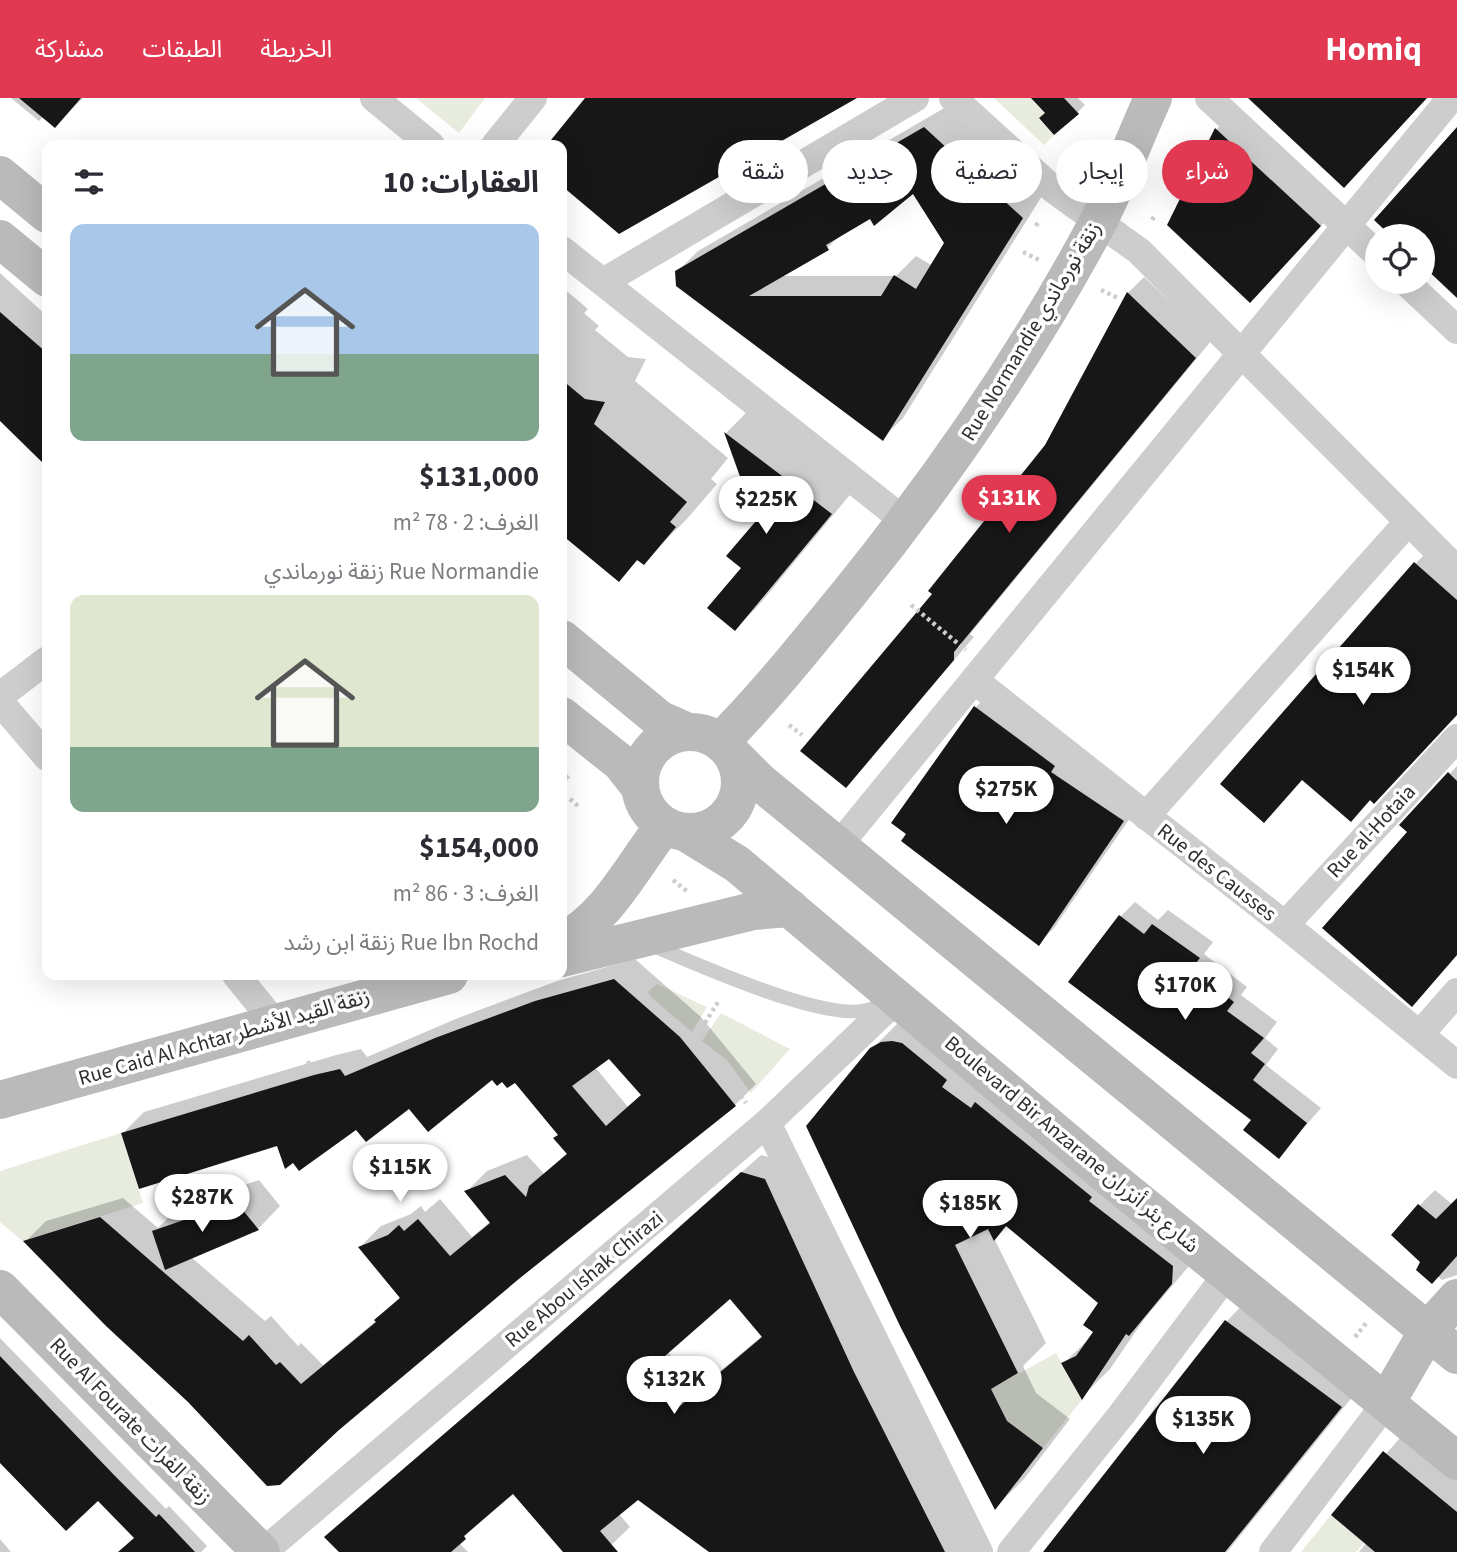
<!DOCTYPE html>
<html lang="ar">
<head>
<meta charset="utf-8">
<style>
  body { margin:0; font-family:"Source Sans 3","Noto Sans Arabic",sans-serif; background:#f7f7f7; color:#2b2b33; direction:rtl; height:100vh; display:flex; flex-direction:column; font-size:26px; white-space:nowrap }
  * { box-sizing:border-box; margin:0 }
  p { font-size:23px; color:#7c7c81 }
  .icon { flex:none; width:38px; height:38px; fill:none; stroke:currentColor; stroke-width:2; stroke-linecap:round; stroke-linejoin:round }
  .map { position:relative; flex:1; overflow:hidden; direction:ltr }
  .side { position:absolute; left:42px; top:42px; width:525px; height:840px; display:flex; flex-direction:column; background:#fff; border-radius:14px; box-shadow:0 7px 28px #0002; direction:rtl }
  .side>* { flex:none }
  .guide { position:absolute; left:588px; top:42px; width:665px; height:63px; direction:rtl; display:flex; gap:14px }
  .tools { position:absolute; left:1365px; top:126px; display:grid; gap:14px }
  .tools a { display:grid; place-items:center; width:70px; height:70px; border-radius:50%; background:#fff; box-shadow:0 7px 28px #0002; font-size:35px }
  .price { position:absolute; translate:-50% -60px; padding:0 16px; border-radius:24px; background:#fff; color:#222; font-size:23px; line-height:46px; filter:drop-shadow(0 2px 4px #0008) }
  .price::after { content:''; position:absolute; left:50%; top:42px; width:21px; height:16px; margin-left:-10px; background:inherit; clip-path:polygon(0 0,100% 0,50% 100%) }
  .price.selected { background:#e03951; color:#fff }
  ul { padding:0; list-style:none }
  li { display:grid; align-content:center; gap:14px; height:371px; padding:0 28px }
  li span { display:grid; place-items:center; height:217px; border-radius:14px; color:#555 }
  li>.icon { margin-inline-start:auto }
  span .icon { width:126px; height:126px; fill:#fffc; stroke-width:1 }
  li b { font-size:30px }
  h2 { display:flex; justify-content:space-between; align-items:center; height:84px; padding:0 28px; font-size:30px }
  .pill { padding:0 24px; border-radius:32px; background:#fff; box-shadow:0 7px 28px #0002; font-size:24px; line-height:63px }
  .pill.selected { background:#e03951; color:#fff }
  header { display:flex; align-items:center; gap:42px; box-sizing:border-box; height:98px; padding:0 35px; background:#e03951; color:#fff }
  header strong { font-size:33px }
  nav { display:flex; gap:38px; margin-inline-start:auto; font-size:24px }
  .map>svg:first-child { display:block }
  .green { fill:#e7ecdf }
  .shadow { fill:#0003; fill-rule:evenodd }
  .building { fill:#171717; fill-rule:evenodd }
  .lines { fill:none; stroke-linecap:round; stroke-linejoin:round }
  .path { stroke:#cdcdcd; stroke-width:4.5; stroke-dasharray:3.5 3.5; stroke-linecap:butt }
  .lane { stroke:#cdcdcd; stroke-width:14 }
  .street { stroke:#cdcdcd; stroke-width:28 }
  .secondary { stroke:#bababa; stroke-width:38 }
  .labels { text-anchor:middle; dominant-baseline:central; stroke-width:7; stroke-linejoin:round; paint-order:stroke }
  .street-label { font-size:21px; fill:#303030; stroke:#fff }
</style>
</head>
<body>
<header>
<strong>Homiq</strong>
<nav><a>الخريطة</a><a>الطبقات</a><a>مشاركة</a></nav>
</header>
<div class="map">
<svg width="1457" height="1454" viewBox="0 0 1457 1454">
  <rect width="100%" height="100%" fill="#fff"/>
  <!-- green -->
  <g class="green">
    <path d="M 416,0 L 485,0 L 459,35 Z"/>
    <path d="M 994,0 L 1038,0 L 1034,4 L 1045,15 L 1039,21 L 1054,37 L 1044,47 Z"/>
    <path d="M 657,886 L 707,909 L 692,934 L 651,899 L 648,894 Z"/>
    <path d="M 721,915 L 790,951 L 751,995 L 727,962 L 702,943 Z"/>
    <path d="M 121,1035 L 143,1105 L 31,1140 L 31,1150 L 0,1124 L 0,1073 Z"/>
    <path d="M 1056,1255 L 1082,1302 L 1043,1350 L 1007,1323 L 991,1291 Z"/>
    <path d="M 1331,1417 L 1364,1445 L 1356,1454 L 1301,1454 Z"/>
  </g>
  <!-- shadow -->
  <g class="shadow">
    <path d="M 11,0 L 83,0 L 55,28 L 44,18 L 39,23 Z"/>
    <path d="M 1040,0 L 1078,0 L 1085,7 L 1077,15 L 1047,15 Z"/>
    <path d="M 946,9 L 1042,98 L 903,320 L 882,341 L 677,174 L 698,153 ZM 913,94 L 946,145 L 933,168 L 916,158 L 896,178 L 780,178 L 827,150 L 843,135 Z"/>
    <path d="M 1237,10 L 1340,107 L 1271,182 L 1169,126 L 1217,31 Z"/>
    <path d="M 0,175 L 47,218 L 47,366 L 0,321 Z"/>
    <path d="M 1144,179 L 1211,243 L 970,536 L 974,539 L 845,688 L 934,496 L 1046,348 L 1128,195 Z"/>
    <path d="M 562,189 L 588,211 L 584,215 L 599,228 L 595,232 L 628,259 L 646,261 L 635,283 L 728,360 L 711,381 L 717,386 L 686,422 L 643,464 L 639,461 L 619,481 L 562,434 L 566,430 L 562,426 Z"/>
    <path d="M 748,313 L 853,393 L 758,508 L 735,531 L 743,470 L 758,423 L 726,335 Z"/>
    <path d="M 1431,450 L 1457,473 L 1457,616 L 1351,722 L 1303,680 L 1264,723 L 1415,466 Z"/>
    <path d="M 991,593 L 1139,707 L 1054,830 L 1039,845 L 894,725 L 976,609 Z"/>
    <path d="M 1457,668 L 1457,857 L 1410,734 L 1402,727 Z"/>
    <path d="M 1135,804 L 1158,822 L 1168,812 L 1213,844 L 1204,856 L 1247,889 L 1241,897 L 1277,924 L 1265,940 L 1278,951 L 1266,967 L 1321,1010 L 1279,1058 L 1120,819 Z"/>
    <path d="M 635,861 L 701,919 L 756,986 L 735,1007 L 519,1178 L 338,1330 L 189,1302 L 26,1143 L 46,1123 L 123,1100 L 158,1130 L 177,1111 L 259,1082 L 280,1108 L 258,1131 L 191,1159 L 265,1223 L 271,1218 L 298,1248 L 301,1245 L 323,1267 L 377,1222 L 401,1198 L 360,1149 L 381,1128 L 411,1116 L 421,1108 L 425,1114 L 440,1101 L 472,1139 L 491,1123 L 467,1093 L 487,1073 L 527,1057 L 544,1076 L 567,1055 L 560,1036 L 515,982 L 492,980 L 357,1030 L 279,1046 L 123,1035 L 144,1014 L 336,957 L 361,951 L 367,959 L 458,920 L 557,883 ZM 609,958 L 643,996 L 628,1009 L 595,969 Z"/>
    <path d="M 901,922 L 1200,1155 L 1145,1220 L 1110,1271 L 1082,1299 L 1064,1265 L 1094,1236 L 1100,1204 L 1007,1127 L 994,1140 L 1046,1245 L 1023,1268 L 1036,1295 L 1070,1321 L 1024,1381 L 996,1409 L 872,951 Z"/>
    <path d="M 761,1057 L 783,1063 L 964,1454 L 712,1454 L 638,1400 L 619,1416 L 630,1429 L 604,1454 L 565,1454 L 513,1394 L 458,1444 L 468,1454 L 342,1454 L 551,1244 ZM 731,1199 L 763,1237 L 699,1291 L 668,1254 Z"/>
    <path d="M 1435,1092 L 1453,1107 L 1457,1103 L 1457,1177 L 1442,1182 L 1422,1164 L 1419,1108 Z"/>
    <path d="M 1248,1201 L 1362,1287 L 1227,1454 L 1046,1454 L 1227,1223 Z"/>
    <path d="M 0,1240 L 166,1411 L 169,1408 L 207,1448 L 201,1454 L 119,1454 L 136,1439 L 98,1401 L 0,1354 Z"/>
    <path d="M 1405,1334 L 1457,1377 L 1457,1454 L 1359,1454 L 1366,1445 L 1333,1417 Z"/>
    <path d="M 0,1441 L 11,1454 L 0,1454 Z"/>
  </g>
  <!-- building -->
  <g class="building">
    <path d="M 19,0 L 81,0 L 55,30 Z"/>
    <path d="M 585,0 L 857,0 L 619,136 L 562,88 L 562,47 L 547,47 Z"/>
    <path d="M 1031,0 L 1064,0 L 1079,16 L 1054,37 L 1039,20 L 1045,15 Z"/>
    <path d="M 1248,0 L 1427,0 L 1344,90 Z"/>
    <path d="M 924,29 L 1023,120 L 883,343 L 676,188 L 675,173 ZM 913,96 L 944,145 L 916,191 L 894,177 L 881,198 L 749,198 L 829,152 L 826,147 L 870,121 L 874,128 Z"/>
    <path d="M 1457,29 L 1457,200 L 1423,168 L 1423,138 L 1391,138 L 1374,122 Z"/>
    <path d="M 1215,30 L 1321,128 L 1250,205 L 1167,127 Z"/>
    <path d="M 1127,194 L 1196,260 L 954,554 L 954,562 L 846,690 L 800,653 L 932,496 L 928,493 L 1045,347 Z"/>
    <path d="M 0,214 L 47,255 L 47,369 L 0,323 Z"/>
    <path d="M 562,282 L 585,301 L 605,304 L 594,326 L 687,404 L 670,424 L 676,429 L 644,467 L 637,462 L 619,484 L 562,437 Z"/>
    <path d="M 724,334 L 832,416 L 735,533 L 707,510 L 741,470 L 726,458 L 756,423 Z"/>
    <path d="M 1414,464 L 1457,502 L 1457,617 L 1374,706 L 1370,702 L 1351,724 L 1302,682 L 1264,725 L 1220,686 Z"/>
    <path d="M 974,608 L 1055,668 L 1051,674 L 1124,723 L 1039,848 L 901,743 L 906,736 L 891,725 Z"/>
    <path d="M 1448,674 L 1457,683 L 1457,857 L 1412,909 L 1322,830 L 1407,734 L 1399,727 Z"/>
    <path d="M 1119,817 L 1144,836 L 1152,826 L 1200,860 L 1191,871 L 1234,904 L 1227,913 L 1264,940 L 1251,955 L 1265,966 L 1253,982 L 1307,1025 L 1279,1061 L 1243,1032 L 1251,1022 L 1068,884 Z"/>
    <path d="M 614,881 L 680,939 L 736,1008 L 520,1180 L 339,1332 L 280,1387 L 267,1388 L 188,1304 L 106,1228 L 23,1143 L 100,1119 L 243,1243 L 249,1237 L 276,1267 L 280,1264 L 301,1286 L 376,1224 L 374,1222 L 400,1200 L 358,1149 L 388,1137 L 399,1127 L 404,1133 L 418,1121 L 450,1158 L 490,1125 L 464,1093 L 505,1077 L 526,1099 L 529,1088 L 567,1056 L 553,1040 L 558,1037 L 515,985 L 507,990 L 502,984 L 497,988 L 492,982 L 428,1034 L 409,1011 L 366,1044 L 356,1032 L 299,1073 L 293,1065 L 285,1071 L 277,1048 L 139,1091 L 121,1035 L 314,977 L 340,971 L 345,978 L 435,940 L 535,903 ZM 609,961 L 641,997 L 606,1028 L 572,988 Z"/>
    <path d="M 892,943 L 902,945 L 947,982 L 942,989 L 971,1010 L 975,1004 L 1092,1099 L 1089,1103 L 1173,1168 L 1172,1186 L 1129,1238 L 1126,1236 L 1082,1302 L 1061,1265 L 1076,1258 L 1093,1234 L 1083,1227 L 1098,1205 L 1006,1128 L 994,1143 L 988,1131 L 955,1147 L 1018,1275 L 991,1291 L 1007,1323 L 1043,1350 L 995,1412 L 900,1228 L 806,1028 L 870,950 L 881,944 Z"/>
    <path d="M 741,1074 L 765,1081 L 854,1274 L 945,1454 L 709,1454 L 638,1402 L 600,1433 L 618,1454 L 563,1454 L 513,1396 L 464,1438 L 466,1441 L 451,1454 L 339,1454 L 324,1439 L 530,1262 ZM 730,1201 L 762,1239 L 680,1308 L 649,1272 Z"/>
    <path d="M 1457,1100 L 1457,1158 L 1432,1186 L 1416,1172 L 1420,1164 L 1391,1137 L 1418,1106 L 1436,1121 Z"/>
    <path d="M 236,1104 L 259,1132 L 165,1172 L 152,1133 Z"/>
    <path d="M 1225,1222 L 1342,1309 L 1225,1454 L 1043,1454 Z"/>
    <path d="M 0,1258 L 114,1377 L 156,1419 L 159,1416 L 195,1454 L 118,1454 L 134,1440 L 98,1403 L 66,1433 L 0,1365 Z"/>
    <path d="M 1383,1353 L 1457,1414 L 1457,1454 L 1375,1454 L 1331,1417 Z"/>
  </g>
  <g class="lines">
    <!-- path -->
    <g class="path">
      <path d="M 1152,122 L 1154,119"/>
      <path d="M 1036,128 L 1038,124"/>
      <path d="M 1023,154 L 1039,162"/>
      <path d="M 1101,192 L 1118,200"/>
      <path d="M 911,507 L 966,552"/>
      <path d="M 789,627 L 802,637"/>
      <path d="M 566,680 L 569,678"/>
      <path d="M 570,701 L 578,708"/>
      <path d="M 673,782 L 689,795"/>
      <path d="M 283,877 L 283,880"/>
      <path d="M 622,880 L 707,954 L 746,1005"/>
      <path d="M 694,943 L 718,904"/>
      <path d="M 308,963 L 310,969"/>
      <path d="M 1355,1239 L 1367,1224"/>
    </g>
    <!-- lane -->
    <path class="lane" d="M 653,848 C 694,864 844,935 878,907"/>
    <!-- street -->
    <g class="street">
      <path d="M 374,0 L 431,47"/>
      <path d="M 953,0 L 1054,92 L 1139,153 L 1457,472"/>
      <path d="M 1209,0 L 1377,156"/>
      <path d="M 495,47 L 533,0"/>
      <path d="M 562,152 L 906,424"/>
      <path d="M 603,184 L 915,0"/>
      <path d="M 1406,184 L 1457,232"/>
      <path d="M 974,582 L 1285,827 L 1457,967"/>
      <path d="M 0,598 L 47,562"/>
      <path d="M 0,604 L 47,659"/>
      <path d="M 1146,718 L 1408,424"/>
      <path d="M 838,748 L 1451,0"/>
      <path d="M 1285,827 L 1457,640"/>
      <path d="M 236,877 L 275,925"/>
      <path d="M 1420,936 L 1457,894"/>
      <path d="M 767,1025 L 979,1454"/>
      <path d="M 263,1454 L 767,1025 L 898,900"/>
      <path d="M 1011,1454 L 1122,1316 L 1227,1176"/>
      <path d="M 1273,1454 L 1386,1305"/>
    </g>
    <!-- secondary -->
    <g class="secondary">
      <path d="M 0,77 L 47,116"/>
      <path d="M 0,141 L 47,180"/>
      <path d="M 562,541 L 659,621 L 688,634"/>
      <path d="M 562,618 L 621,665 L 639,688"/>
      <circle cx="690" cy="684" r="50"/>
      <path d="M 720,644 C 767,597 807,546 849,495 C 942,380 1027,257 1097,126 C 1118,85 1134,42 1153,0"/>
      <path d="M 734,658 L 760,684 L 1457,1257"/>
      <path d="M 685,734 L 737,766 L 1110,1080 L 1457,1363"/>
      <path d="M 562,843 C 607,822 634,765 664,728"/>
      <path d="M 562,860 L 753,813 L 790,810"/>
      <path d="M 0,1002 L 449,877"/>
      <path d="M 0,1191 L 261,1454"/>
      <path d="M 1386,1305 L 1429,1231 L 1457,1200"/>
    </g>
  </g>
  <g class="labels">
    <!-- street labels -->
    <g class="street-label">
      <text transform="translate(1031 233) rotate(-59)">Rue Normandie زنقة نورماندي</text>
      <text transform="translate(1371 733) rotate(-47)">Rue al-Hotaia</text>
      <text transform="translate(1217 774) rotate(38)">Rue des Causses</text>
      <text transform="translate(224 939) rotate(-16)">Rue Caid Al Achtar زنقة القيد الأشطر</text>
      <text transform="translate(1072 1046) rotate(40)">Boulevard Bir Anzarane شارع بئر أنزران</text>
      <text transform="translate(584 1181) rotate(-40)">Rue Abou Ishak Chirazi</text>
      <text transform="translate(131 1323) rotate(46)">Rue Al Fourate زنقة الفرات</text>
    </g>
  </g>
</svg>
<div class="tools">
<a><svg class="icon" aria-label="locate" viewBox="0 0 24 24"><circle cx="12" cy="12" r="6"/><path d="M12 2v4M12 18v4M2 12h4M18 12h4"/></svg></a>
</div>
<b class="price selected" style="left:1009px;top:437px">$131K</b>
<b class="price" style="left:766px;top:438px">$225K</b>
<b class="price" style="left:1363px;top:609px">$154K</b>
<b class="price" style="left:1006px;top:728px">$275K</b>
<b class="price" style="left:1185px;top:924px">$170K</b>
<b class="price" style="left:400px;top:1106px">$115K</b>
<b class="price" style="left:202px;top:1136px">$287K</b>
<b class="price" style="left:970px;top:1142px">$185K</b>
<b class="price" style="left:674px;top:1318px">$132K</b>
<b class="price" style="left:1203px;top:1358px">$135K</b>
<div class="guide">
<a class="pill selected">شراء</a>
<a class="pill">إيجار</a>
<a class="pill">تصفية</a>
<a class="pill">جديد</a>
<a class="pill">شقة</a>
</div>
<section class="side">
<h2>العقارات: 10<svg class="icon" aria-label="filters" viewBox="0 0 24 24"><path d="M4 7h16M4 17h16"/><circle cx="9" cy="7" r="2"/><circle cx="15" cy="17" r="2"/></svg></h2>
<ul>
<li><span style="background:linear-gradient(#a9c7e8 60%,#7fa58c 0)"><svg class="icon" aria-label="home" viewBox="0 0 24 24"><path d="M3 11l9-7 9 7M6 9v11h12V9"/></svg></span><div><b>$131,000</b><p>الغرف: 2 · 78 m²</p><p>Rue Normandie زنقة نورماندي</p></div></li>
<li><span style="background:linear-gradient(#dfe7d0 70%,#7fa58c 0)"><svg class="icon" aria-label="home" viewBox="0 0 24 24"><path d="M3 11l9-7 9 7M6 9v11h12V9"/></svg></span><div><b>$154,000</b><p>الغرف: 3 · 86 m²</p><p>Rue Ibn Rochd زنقة ابن رشد</p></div></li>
</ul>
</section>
</div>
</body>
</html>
